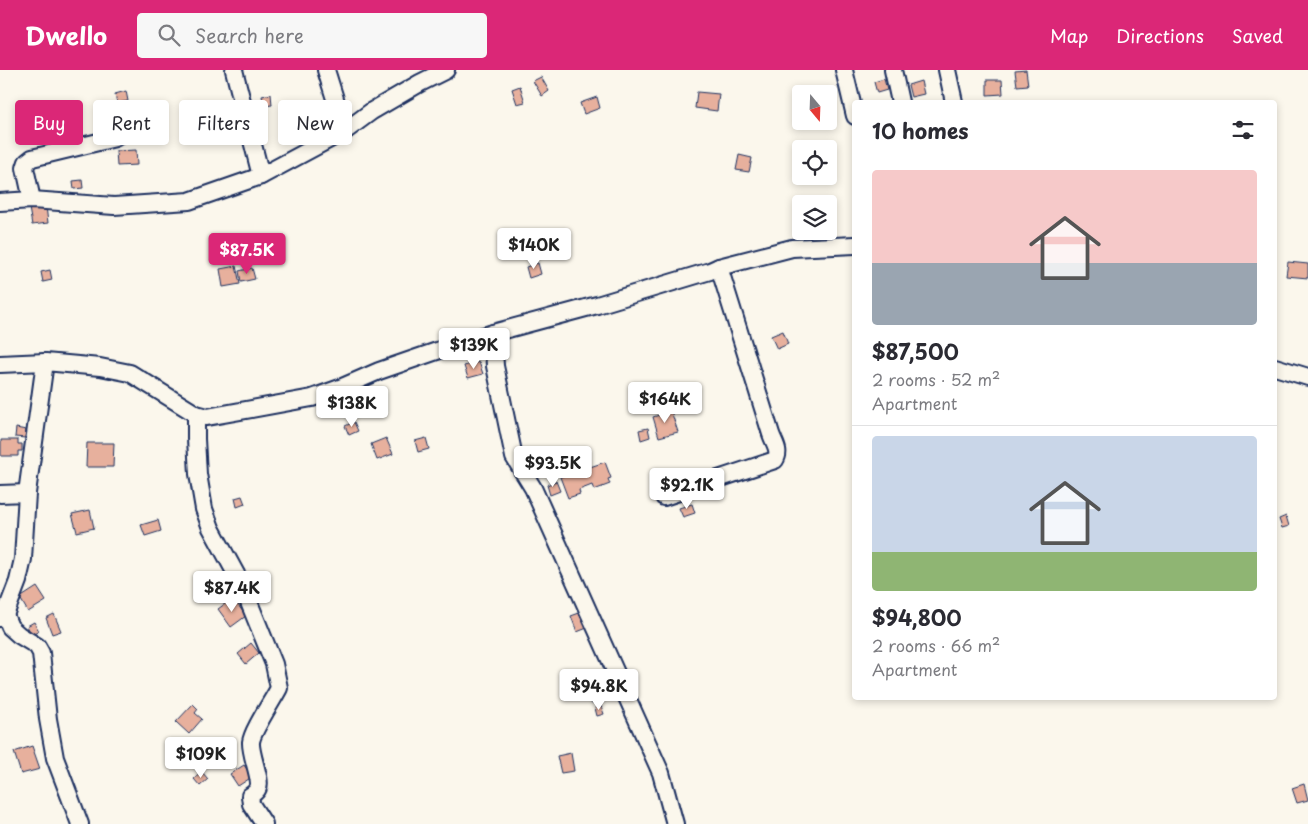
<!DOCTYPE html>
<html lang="en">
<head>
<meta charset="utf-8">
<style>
  body { margin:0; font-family:"Playpen Sans",sans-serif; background:#f7f7f7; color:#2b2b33; height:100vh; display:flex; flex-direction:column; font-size:19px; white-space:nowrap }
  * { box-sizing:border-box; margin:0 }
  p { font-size:16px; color:#7c7c81 }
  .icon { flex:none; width:28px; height:28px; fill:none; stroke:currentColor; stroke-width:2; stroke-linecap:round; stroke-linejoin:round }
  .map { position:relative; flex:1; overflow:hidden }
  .details { position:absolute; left:852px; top:30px; width:425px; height:600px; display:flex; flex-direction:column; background:#fff; border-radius:5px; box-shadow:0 2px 8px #0003 }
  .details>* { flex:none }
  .hud { position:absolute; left:15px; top:30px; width:475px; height:45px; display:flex; gap:10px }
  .needle { width:32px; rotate:161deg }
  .controls { position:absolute; left:792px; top:15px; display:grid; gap:10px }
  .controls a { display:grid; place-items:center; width:45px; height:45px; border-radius:5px; background:#fff; box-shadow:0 2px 8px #0003; font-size:25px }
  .price { position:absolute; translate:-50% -42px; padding:0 11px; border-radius:5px; background:#fff; color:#222; font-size:16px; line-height:32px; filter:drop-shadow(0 1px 2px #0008) }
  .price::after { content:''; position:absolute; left:50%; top:30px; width:15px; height:11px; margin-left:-8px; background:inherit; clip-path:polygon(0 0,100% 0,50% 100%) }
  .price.active { background:#db2777; color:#fff }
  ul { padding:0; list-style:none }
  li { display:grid; align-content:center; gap:10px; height:265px; padding:0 20px }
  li+li { border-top:1px solid #e1e1e2 }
  li span { display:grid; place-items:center; height:155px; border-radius:5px; color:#555 }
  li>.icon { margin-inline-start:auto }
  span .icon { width:90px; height:90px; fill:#fffc; stroke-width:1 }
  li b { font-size:21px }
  h2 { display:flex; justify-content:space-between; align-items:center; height:60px; padding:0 20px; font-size:21px }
  .chip { padding:0 18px; border-radius:5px; background:#fff; box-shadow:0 2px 8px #0003; font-size:18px; line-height:45px }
  .chip.active { background:#db2777; color:#fff }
  header { display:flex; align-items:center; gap:30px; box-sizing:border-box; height:70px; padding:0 25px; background:#db2777; color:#fff }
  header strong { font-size:24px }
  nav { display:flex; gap:28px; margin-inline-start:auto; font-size:18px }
  .search { width:350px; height:45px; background:#f7f7f7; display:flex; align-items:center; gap:12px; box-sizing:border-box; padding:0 18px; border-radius:5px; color:#7c7c81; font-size:19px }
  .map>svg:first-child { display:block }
  .building { fill:#e7b09d; stroke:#1b2f5e }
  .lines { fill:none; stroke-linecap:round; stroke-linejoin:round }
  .minor-casing { stroke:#1b2f5e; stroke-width:20 }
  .minor { stroke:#fbf7ec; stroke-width:16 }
</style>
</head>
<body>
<header>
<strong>Dwello</strong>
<div class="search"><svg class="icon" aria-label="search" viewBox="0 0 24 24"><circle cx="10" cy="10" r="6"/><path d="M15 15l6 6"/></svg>Search here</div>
<nav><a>Map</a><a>Directions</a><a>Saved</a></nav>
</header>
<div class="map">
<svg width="1308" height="754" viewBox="0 0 1308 754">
  <rect width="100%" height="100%" fill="#fbf7ec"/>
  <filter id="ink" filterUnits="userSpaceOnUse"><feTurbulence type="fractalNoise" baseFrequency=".02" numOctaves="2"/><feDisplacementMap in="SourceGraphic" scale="10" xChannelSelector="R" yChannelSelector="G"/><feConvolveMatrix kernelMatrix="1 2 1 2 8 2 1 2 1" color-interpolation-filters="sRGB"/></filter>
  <g filter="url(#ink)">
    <!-- building -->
    <g class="building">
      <path d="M 1026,0 L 1028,15 L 1017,16 L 1015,1 Z"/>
      <path d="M 541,7 L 549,21 L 542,26 L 533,11 Z"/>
      <path d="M 884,9 L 887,20 L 877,23 L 874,12 Z"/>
      <path d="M 987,10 L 1002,10 L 1003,24 L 987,25 Z"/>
      <path d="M 921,11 L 924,24 L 911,27 L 908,15 Z"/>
      <path d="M 520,16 L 525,32 L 517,34 L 512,19 Z"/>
      <path d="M 126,21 L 128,31 L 117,33 L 115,24 Z"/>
      <path d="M 697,22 L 719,24 L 717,41 L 695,38 Z"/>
      <path d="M 271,24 L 272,35 L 264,36 L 262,26 Z"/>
      <path d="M 597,27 L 600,38 L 584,44 L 580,33 Z"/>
      <path d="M 134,44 L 139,58 L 124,62 L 119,49 Z"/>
      <path d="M 136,80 L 137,95 L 117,96 L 116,81 Z"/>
      <path d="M 739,85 L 752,88 L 749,102 L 736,100 Z"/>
      <path d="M 82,110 L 83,118 L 74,119 L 73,111 Z"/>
      <path d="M 46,136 L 48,153 L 32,155 L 29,138 Z"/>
      <path d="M 1288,192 L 1308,194 L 1308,208 L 1286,206 Z"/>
      <path d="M 538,193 L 541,204 L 529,208 L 526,197 Z"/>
      <path d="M 236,196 L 240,214 L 223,217 L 220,199 Z"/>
      <path d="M 252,198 L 255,209 L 241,212 L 239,201 Z"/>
      <path d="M 50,200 L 52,210 L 43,212 L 41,202 Z"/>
      <path d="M 783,261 L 788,274 L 777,279 L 771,266 Z"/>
      <path d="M 479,292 L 483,304 L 468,308 L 464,296 Z"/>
      <path d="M 671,341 L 678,362 L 659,367 L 653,347 Z"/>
      <path d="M 354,352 L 358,361 L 349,365 L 345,356 Z"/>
      <path d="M 16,358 L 26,360 L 25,368 L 15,367 Z"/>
      <path d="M 648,358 L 650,367 L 641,370 L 639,360 Z"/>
      <path d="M 386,368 L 393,384 L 377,390 L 371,374 Z"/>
      <path d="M 426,368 L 429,379 L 418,382 L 415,371 Z"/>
      <path d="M 1,370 L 18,370 L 18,374 L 22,374 L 22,381 L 18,381 L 18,386 L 1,386 Z"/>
      <path d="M 87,373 L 114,373 L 113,397 L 86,397 Z"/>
      <path d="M 605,392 L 611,408 L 608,409 L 610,414 L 594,420 L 592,415 L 579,420 L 580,424 L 568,428 L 560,407 Z"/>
      <path d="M 556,411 L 560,421 L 550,425 L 547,415 Z"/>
      <path d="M 242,426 L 245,434 L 237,437 L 235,428 Z"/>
      <path d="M 692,434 L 695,443 L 683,447 L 679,438 Z"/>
      <path d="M 90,440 L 94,458 L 77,462 L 72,444 Z"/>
      <path d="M 1286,446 L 1289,456 L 1282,458 L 1279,449 Z"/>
      <path d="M 158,450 L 161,461 L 145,466 L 141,455 Z"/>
      <path d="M 37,517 L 46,531 L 28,542 L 20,528 Z"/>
      <path d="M 233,528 L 246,546 L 231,557 L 218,539 Z"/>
      <path d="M 582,542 L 587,558 L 577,562 L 571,546 Z"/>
      <path d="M 54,544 L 61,561 L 52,564 L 46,548 Z"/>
      <path d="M 34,552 L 39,561 L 32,565 L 27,556 Z"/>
      <path d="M 251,573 L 259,583 L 246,594 L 238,584 Z"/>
      <path d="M 582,612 L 585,622 L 578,624 L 575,614 Z"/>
      <path d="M 597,620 L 600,631 L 592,634 L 589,622 Z"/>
      <path d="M 193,634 L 198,639 L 195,643 L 202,649 L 189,664 L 176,652 Z"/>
      <path d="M 601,636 L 604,644 L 597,646 L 595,638 Z"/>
      <path d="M 32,676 L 40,699 L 21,704 L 14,682 Z"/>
      <path d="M 571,683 L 574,701 L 561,703 L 557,686 Z"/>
      <path d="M 244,695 L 252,707 L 238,716 L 230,704 Z"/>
      <path d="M 202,702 L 208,709 L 200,716 L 194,709 Z"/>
      <path d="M 1304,714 L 1308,730 L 1297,733 L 1292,718 Z"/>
    </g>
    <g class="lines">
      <defs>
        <g id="minor">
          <path d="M 234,0 L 261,106"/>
          <path d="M 326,0 L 345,61"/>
          <path d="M 844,0 L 855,46"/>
          <path d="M 893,0 L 900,32"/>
          <path d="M 947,0 L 954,32"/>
          <path d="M 32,130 L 25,98 L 27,92 L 32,88 L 115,68"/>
          <path d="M 0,132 L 32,130 L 114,136 L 189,131 L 261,106 L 345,61 L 372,41 L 420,13 L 446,0"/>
          <path d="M 493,263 L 597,235 L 710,201 L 719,197 L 792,178 L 855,175"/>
          <path d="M 0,294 L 45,292 L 100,297 L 130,303 L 196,344 L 207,347 L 312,328 L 340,318 L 379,301 L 466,271 L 493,263 L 495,296 L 514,387 L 533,418 L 661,703 L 675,754"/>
          <path d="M 1275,297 L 1308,307"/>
          <path d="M 196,344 L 196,369 L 198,404 L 204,439 L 211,458 L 242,515 L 274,594 L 279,618 C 273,630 252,661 251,672 C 250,684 262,710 258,718 C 257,721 253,724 250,726 L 251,734 L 264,754"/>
          <path d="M 0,424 L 27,423"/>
          <path d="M 664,427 L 775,390 C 781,381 774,373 771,364 L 719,197"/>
          <path d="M 5,545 L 10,557 L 19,565 L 37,576 L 41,583 L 48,649 L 55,688 L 80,754"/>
          <path d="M 0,548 L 5,545 L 18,511 L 23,489 L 27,423 L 45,292"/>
        </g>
      </defs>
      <!-- minor casing -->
      <use href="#minor" class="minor-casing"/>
      <!-- minor -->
      <use href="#minor" class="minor"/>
    </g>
  </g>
</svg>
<div class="controls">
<a><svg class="needle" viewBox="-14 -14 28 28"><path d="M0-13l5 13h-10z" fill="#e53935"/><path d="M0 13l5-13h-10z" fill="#7c7c81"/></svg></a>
<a><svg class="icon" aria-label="locate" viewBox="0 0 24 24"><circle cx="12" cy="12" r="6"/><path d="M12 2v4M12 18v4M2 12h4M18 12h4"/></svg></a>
<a><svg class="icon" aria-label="layers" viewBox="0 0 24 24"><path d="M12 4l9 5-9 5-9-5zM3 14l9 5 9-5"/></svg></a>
</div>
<b class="price" style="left:534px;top:200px">$140K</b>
<b class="price active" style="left:247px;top:205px">$87.5K</b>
<b class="price" style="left:474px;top:300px">$139K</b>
<b class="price" style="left:665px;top:354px">$164K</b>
<b class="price" style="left:352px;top:358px">$138K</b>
<b class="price" style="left:553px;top:418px">$93.5K</b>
<b class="price" style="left:687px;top:440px">$92.1K</b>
<b class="price" style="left:232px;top:543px">$87.4K</b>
<b class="price" style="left:599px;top:641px">$94.8K</b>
<b class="price" style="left:201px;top:709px">$109K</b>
<div class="hud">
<a class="chip active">Buy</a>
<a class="chip">Rent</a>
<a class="chip">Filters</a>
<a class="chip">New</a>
</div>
<section class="details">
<h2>10 homes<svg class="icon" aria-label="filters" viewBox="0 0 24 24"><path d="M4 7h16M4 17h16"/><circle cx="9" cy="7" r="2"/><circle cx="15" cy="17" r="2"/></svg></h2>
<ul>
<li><span style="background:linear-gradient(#f6c9c9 60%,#9aa5b1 0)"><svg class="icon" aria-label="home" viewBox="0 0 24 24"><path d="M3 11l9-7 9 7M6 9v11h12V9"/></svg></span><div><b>$87,500</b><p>2 rooms · 52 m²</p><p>Apartment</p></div></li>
<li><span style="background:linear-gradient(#c9d6e8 75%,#8fb573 0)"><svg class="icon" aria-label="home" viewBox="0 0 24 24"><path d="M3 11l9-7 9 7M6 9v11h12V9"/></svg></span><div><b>$94,800</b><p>2 rooms · 66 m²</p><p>Apartment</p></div></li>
</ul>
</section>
</div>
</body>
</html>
